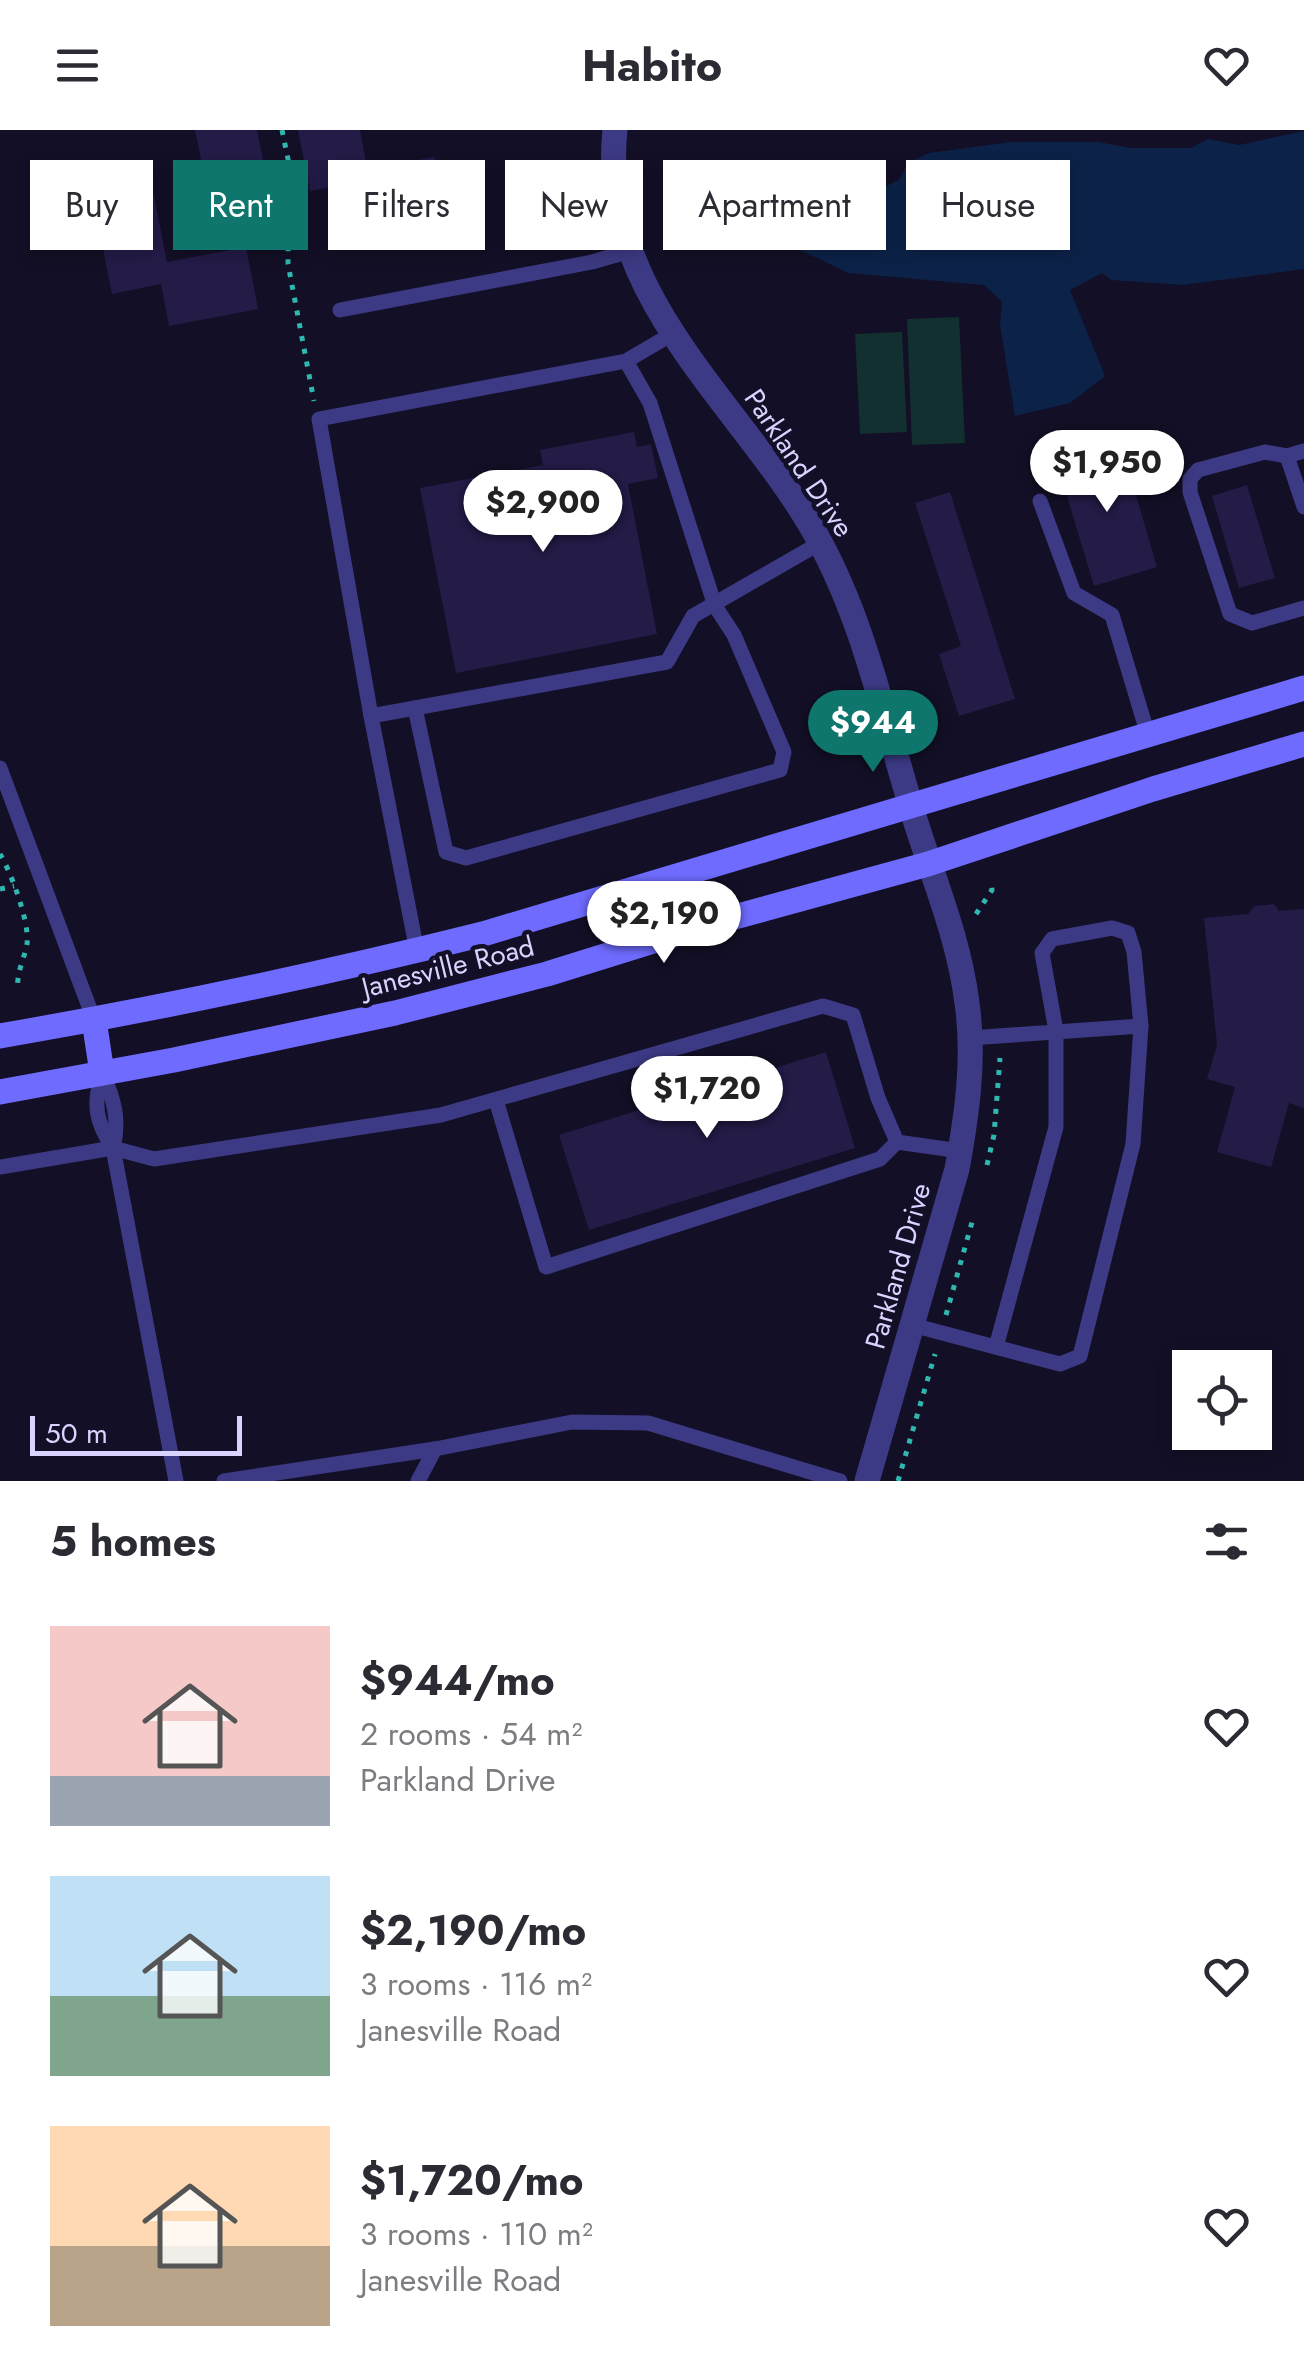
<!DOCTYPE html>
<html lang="en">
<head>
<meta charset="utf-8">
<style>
  body { margin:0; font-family:Jost,sans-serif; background:#f7f7f7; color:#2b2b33; height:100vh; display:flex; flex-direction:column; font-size:38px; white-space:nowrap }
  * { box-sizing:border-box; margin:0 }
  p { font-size:32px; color:#7c7c81 }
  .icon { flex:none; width:55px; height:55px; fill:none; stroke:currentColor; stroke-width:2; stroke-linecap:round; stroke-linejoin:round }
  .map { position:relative; height:1351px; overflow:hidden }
  .side { display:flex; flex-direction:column; background:#fff; flex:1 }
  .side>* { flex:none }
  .guide { position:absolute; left:30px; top:30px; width:1245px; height:90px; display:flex; gap:20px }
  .controls { position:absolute; left:1172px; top:1220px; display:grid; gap:20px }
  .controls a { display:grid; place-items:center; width:100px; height:100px; border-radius:0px; background:#fff; box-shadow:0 5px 15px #0003; font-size:50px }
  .scale { position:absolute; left:30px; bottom:25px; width:212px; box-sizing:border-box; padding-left:10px; border:5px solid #d9d4ff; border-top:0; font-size:28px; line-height:35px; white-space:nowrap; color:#d9d4ff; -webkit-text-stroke:8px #130f26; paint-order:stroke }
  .price { position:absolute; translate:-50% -85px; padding:0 22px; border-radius:35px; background:#fff; color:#222; font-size:32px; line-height:65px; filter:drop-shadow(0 2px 5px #0008) }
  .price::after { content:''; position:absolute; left:50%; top:60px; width:30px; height:22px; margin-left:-15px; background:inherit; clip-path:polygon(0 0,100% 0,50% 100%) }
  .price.on { background:#0f766e; color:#fff }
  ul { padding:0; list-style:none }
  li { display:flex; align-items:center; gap:30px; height:250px; padding:0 50px }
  li span { display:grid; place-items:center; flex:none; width:280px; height:200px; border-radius:0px; color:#555 }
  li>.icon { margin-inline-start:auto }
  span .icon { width:120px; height:120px; fill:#fffc; stroke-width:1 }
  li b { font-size:42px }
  h2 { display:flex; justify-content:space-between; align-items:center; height:120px; padding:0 50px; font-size:42px }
  .pill { padding:0 35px; border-radius:0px; background:#fff; box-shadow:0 5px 15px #0003; font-size:35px; line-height:90px }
  .pill.on { background:#0f766e; color:#fff }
  header { display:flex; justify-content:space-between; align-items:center; height:130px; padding:0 50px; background:#fff; font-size:45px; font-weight:700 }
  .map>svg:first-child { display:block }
  .green { fill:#12302f }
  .water { fill:#0c2248 }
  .building { fill:#241b47 }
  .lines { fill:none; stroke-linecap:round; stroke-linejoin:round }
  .path { stroke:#2fb8b0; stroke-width:5; stroke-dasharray:5 8; stroke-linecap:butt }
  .lane { stroke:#3d3a85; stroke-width:15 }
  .street { stroke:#3d3a85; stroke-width:25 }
  .secondary { stroke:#6f6bff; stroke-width:25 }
  .labels { text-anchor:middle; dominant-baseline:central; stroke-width:9; stroke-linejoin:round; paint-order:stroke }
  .street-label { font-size:28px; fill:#d9d4ff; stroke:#130f26 }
</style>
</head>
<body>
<header><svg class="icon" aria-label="menu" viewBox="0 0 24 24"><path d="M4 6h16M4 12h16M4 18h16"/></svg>Habito<svg class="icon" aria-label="heart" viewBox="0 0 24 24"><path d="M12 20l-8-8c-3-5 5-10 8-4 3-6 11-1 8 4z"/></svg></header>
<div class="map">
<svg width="1304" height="1351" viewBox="0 0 1304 1351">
  <rect width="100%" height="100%" fill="#130f26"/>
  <!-- green -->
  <g class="green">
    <path d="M 959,187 L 965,313 L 912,315 L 907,189 Z"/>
    <path d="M 902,202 L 907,302 L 860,304 L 855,204 Z"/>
  </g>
  <!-- water -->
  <path class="water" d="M 1304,1 L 1304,139 L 1183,155 L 1111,150 L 1102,143 L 1070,160 L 1105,246 L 1070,273 L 1015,286 L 1000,195 L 1002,172 L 984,155 L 848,143 L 790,115 L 828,94 L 846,75 L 899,50 L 908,33 L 929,23 L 1012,12 L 1099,12 L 1130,18 L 1191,18 L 1208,9 L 1239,15 Z"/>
  <!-- building -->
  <g class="building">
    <path d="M 195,0 L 257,0 L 271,69 L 211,80 Z"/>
    <path d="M 298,0 L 360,0 L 367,39 L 435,27 L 446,87 L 358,103 L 349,54 L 310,61 Z"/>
    <path d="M 154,66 L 167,132 L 246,117 L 258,179 L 169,196 L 161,154 L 112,164 L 95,78 Z"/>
    <path d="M 634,302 L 637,317 L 651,314 L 658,348 L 628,354 L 657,504 L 456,543 L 420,358 L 543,335 L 540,320 Z"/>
    <path d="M 1121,314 L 1157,437 L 1094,456 L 1057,333 Z"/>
    <path d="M 1247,355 L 1275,448 L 1239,458 L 1212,366 Z"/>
    <path d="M 950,362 L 1015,569 L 959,586 L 939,524 L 961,516 L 915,373 Z"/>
    <path d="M 1274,774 L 1279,781 L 1304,779 L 1304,978 L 1289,973 L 1271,1037 L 1217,1022 L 1235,957 L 1207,949 L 1217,915 L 1204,788 L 1248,784 L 1255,776 Z"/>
    <path d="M 826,922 L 855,1018 L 589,1100 L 559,1005 Z"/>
  </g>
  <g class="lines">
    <!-- path -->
    <g class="path">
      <path d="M 282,0 L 289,34 L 288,134 L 314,271"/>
      <path d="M 0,724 C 11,742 30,793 27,814 C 24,830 16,843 18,860"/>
      <path d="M 0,759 L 14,756"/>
      <path d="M 976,784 L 992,760 L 991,750"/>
      <path d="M 987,1035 L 994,1005 L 1000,928"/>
      <path d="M 946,1185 L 974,1085"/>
      <path d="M 898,1351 L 935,1224"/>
    </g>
    <!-- lane -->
    <g class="lane">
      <path d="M 340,180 L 592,132 L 630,121"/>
      <path d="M 1304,321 L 1287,326 L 1304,377"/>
      <path d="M 1287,326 L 1265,322 L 1198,340 L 1190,349 L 1190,362 L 1230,484 L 1252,493 L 1304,478"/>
      <path d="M 1040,371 L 1074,463 L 1112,485 L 1148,605"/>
      <path d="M 415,578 L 446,722 L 466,728 L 780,640 L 784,622 L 734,505 L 715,476 L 650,273 L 626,231"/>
      <path d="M 371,586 L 667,532 L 693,486 L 820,413"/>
      <path d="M 0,638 L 94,890"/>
      <path d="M 417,821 L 371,586 L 319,289 L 626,231 L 672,204"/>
      <path d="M 102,943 C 114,968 120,990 113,1018 L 176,1351"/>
      <path d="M 102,943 C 93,974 95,991 113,1018"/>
      <path d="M 496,970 L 546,1137 L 880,1029 L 897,1012"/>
      <path d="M 0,1037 L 113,1018 L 154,1029 L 441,985 L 823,876 L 853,885 L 878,968 L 897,1012 L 960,1021"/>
      <path d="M 912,1195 L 1060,1234 L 1080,1226 L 1133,1014 L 1141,896 L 970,908"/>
      <path d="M 996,1217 L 1056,997 L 1056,901 L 1042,823 L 1052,809 L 1112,798 L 1128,803 L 1134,822 L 1141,896"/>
      <path d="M 224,1351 L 435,1319"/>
      <path d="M 418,1351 L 435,1319 L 572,1292 L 648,1293 L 840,1351"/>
    </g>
    <!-- street -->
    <path class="street" d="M 615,0 C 598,161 732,266 808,391 C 863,482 882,583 913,683 C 932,746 959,807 967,873 C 975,929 967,984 957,1039 L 867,1351"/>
    <!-- secondary -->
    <g class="secondary">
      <path d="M 94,890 L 102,943"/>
      <path d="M 0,906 C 162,878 323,844 483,804 L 1304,558"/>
      <path d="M 0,962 L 174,930 L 395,883 L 547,844 L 698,797 L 928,734 L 1153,659 L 1304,614"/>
    </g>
  </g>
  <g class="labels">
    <!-- street labels -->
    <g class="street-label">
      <text transform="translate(799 333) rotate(56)">Parkland Drive</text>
      <text transform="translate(448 837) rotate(-14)">Janesville Road</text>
      <text transform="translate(898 1136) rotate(-74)">Parkland Drive</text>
    </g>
  </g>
</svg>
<div class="controls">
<a><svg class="icon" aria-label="locate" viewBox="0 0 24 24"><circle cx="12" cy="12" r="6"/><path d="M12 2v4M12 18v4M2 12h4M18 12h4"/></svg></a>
</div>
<div class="scale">50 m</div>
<b class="price" style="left:1107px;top:385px">$1,950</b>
<b class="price" style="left:543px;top:425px">$2,900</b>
<b class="price on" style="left:873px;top:645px">$944</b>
<b class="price" style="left:664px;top:836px">$2,190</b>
<b class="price" style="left:707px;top:1011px">$1,720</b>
<div class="guide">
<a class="pill">Buy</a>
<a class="pill on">Rent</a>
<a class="pill">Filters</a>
<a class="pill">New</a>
<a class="pill">Apartment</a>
<a class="pill">House</a>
</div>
</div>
<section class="side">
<h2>5 homes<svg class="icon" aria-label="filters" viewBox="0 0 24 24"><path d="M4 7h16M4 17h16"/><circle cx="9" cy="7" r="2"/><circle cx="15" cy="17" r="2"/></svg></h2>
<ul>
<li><span style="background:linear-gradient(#f6c9c9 75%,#9aa5b1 0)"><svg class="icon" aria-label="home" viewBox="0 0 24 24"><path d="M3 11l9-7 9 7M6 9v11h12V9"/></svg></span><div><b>$944/mo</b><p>2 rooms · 54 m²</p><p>Parkland Drive</p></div><svg class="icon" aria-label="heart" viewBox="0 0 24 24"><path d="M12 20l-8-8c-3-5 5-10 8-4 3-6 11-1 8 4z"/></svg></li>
<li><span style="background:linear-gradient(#bfe0f5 60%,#7fa58c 0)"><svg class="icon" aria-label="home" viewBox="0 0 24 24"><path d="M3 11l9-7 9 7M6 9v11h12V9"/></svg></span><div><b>$2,190/mo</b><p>3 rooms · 116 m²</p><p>Janesville Road</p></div><svg class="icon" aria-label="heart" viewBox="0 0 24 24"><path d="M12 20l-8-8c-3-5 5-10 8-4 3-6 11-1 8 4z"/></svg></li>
<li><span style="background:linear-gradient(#ffd9b3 60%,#b9a48a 0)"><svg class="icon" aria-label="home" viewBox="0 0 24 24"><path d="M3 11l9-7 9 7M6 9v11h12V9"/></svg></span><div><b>$1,720/mo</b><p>3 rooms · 110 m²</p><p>Janesville Road</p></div><svg class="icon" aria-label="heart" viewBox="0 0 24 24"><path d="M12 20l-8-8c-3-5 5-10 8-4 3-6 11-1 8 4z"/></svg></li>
</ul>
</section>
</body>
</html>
